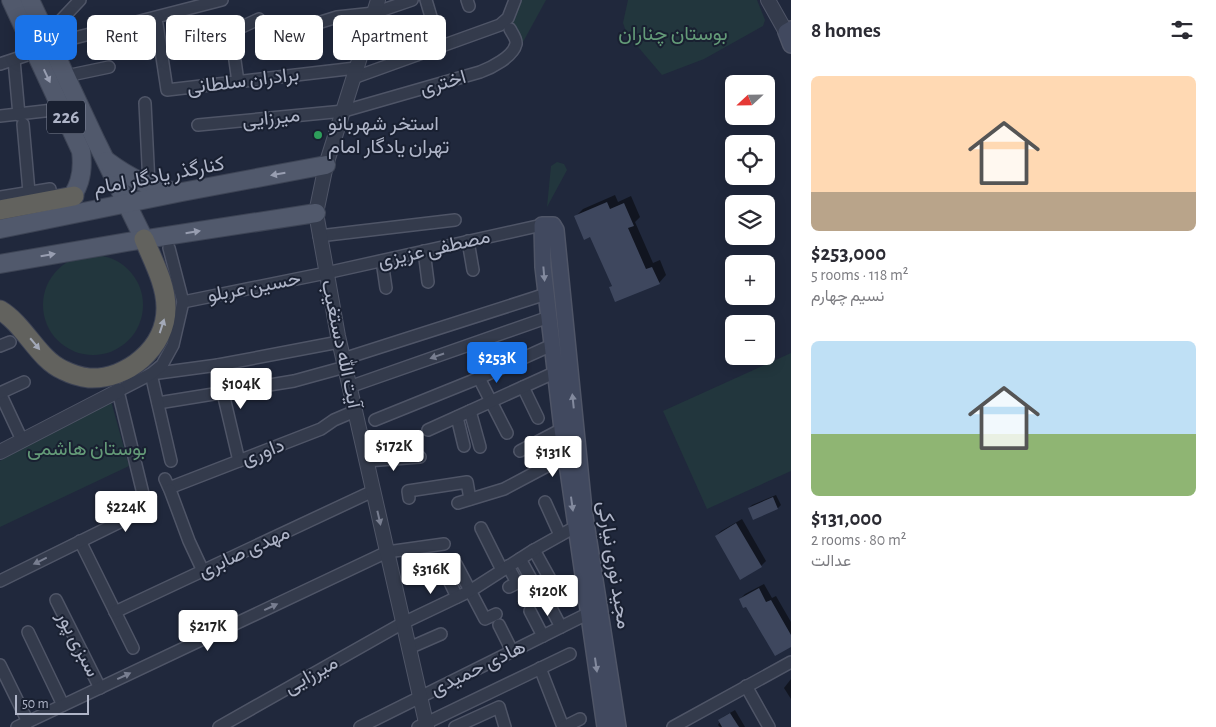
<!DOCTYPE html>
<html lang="en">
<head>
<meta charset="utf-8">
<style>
  body { margin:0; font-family:"Alegreya Sans",Vazirmatn,sans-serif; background:#f7f7f7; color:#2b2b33; height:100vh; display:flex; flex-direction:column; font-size:19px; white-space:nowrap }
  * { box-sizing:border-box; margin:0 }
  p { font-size:16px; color:#7c7c81 }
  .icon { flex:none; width:28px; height:28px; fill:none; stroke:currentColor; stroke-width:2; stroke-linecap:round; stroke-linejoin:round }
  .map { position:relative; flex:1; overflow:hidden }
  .sheet { display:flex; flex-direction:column; background:#fff; width:425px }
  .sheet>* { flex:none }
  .banner { position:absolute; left:15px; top:15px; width:475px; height:45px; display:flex; gap:10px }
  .needle { width:32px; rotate:248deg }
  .tools { position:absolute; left:725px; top:75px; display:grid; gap:10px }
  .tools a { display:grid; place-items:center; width:50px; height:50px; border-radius:8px; background:#fff; box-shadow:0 2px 12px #0003; font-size:25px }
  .scale { position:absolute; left:15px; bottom:12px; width:74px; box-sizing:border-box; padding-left:5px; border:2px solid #afb5c8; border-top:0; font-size:14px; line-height:18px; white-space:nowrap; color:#afb5c8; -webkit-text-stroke:4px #192031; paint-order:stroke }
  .price { position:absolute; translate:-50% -42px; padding:0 11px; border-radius:5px; background:#fff; color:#222; font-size:16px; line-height:32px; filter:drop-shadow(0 1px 2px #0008) }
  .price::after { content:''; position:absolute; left:50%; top:30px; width:15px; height:11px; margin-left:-8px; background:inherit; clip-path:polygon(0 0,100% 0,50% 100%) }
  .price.active { background:#1a73e8; color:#fff }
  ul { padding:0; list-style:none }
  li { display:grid; align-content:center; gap:10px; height:265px; padding:0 20px }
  li span { display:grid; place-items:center; height:155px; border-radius:8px; color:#555 }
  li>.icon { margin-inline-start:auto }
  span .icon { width:90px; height:90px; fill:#fffc; stroke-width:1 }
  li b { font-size:21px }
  h2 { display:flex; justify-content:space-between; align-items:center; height:60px; padding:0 20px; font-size:21px }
  .tag { padding:0 18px; border-radius:8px; background:#fff; box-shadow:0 2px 12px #0003; font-size:18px; line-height:45px }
  .tag.active { background:#1a73e8; color:#fff }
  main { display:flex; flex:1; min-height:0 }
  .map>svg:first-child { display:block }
  .green { fill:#22363d }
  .shadow { fill:#0007 }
  .building { fill:#3e475e }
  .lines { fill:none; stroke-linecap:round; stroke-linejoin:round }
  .minor-casing { stroke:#4f5567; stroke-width:14 }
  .tertiary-casing { stroke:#4f5567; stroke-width:16 }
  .secondary-casing { stroke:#4f5567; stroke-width:18 }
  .primary-casing { stroke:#3d4455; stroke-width:20 }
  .trunk-casing { stroke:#3c4254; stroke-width:21 }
  .minor { stroke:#343b4c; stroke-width:11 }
  .tertiary { stroke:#343b4c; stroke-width:14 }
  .secondary { stroke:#41495f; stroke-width:15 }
  .primary { stroke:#51596c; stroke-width:18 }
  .trunk { stroke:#62625e; stroke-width:19 }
  .oneway { fill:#989eb1 }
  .oneway2 { fill:#838a9e }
  .oneway3 { fill:#a3a9b8 }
  .oneway4 { fill:#787e90 }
  .leisure-dot { fill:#2e9e5b; stroke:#192031; stroke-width:2 }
  .labels { text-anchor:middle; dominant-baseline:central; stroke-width:4; stroke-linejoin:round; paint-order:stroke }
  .shield { fill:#192031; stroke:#82889b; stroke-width:1 }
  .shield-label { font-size:19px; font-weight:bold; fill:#afb5c8 }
  .park-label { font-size:20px; fill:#649b78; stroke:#192031 }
  .street-label { font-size:20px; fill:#afb5c8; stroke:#192031 }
  .poi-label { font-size:20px; fill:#afb5c8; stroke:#192031; text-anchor:start }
</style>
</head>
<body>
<main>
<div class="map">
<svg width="791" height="727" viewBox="0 0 791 727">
  <rect width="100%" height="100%" fill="#20283c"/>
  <!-- green -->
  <g class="green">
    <path d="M 520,0 L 546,0 L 523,42 L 510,22 Z"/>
    <path d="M 628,0 L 757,0 L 765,20 L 763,26 L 704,59 L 662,75 L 627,34 L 623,23 Z"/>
    <path d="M 557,162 L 564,164 L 567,170 L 547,207 L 551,166 Z"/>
    <circle cx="93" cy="305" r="50"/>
    <path d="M 791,353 L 791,471 L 707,509 L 663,411 Z"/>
    <path d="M 111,401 L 129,466 L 0,527 L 0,461 L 41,436 Z"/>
  </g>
  <!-- shadow -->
  <g class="shadow">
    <path d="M 615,195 L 618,202 L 631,196 L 640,217 L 635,222 L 653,263 L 660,260 L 666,275 L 659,283 L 610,287 L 613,285 L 591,235 L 576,216 L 583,209 Z"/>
    <path d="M 776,495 L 781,505 L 778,508 L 749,508 L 752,505 Z"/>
    <path d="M 742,519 L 766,561 L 761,566 L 716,536 L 721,531 Z"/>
    <path d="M 764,584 L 772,598 L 776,596 L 791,622 L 791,645 L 740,599 L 745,594 Z"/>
    <path d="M 791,679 L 791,699 L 784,688 Z"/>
    <path d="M 735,710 L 745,727 L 720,727 L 718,725 L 723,717 Z"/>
  </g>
  <!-- building -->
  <g class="building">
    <path d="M 607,202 L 610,209 L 624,203 L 634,226 L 628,228 L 646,269 L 652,267 L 660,284 L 615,302 L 609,287 L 612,286 L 590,237 L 584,240 L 574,216 Z"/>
    <path d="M 773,497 L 778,509 L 753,520 L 748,508 Z"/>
    <path d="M 736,523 L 762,567 L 740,580 L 715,536 Z"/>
    <path d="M 759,588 L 766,602 L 771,600 L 791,635 L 791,647 L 775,656 L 746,607 L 743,608 L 739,599 Z"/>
    <path d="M 730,713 L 739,727 L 722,727 L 718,720 Z"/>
  </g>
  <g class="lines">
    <defs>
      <g id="minor">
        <path d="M 426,0 L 432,20"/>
        <path d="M 467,0 L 469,6"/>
        <path d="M 157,24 L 167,90 L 356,68"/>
        <path d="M 292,31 L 337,17 L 374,13 L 412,0"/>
        <path d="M 47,35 L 80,0"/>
        <path d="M 51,44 L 222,0"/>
        <path d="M 14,60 L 19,115"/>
        <path d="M 0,64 L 36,52"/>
        <path d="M 66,76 L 109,67"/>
        <path d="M 353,78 L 500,25 L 508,18 L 515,0"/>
        <path d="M 238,82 L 231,32 L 259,19"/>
        <path d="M 145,103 L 149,185"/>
        <path d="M 0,116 L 62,109"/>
        <path d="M 23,124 L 29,192"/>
        <path d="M 198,125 L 344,111 L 480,72 C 491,68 513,57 516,44 C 517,39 512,33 510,29"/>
        <path d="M 0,197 L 50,189"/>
        <path d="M 319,236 L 455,220"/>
        <path d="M 468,241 L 473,270"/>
        <path d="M 424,251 L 428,282"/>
        <path d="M 382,261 L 386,288"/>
        <path d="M 183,302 L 326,273 L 542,225"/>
        <path d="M 0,346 L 10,342"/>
        <path d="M 343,359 L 546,294"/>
        <path d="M 218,365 L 223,393 L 239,461"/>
        <path d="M 479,378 L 507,433"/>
        <path d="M 349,387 L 549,317"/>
        <path d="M 523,387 L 538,418"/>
        <path d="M 0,393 L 22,440"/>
        <path d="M 0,393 L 24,382"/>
        <path d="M 158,403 L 294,381 L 345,367"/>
        <path d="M 470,411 L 480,447"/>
        <path d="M 457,417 L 464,446"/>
        <path d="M 375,420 L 479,378 L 552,345"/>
        <path d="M 428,430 L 556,372"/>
        <path d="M 520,451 L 562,429"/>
        <path d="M 171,461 L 151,374 L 218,365 L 339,342"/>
        <path d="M 366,461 L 420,457"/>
        <path d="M 165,479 L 169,488 L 321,429 L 334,420 L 355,411"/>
        <path d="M 170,490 L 189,541 L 203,571"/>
        <path d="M 409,498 L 408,491 L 467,482 L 470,499"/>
        <path d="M 545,502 L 560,535"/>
        <path d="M 458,503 L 504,489 L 566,456"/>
        <path d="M 481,528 L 502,570"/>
        <path d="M 80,541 L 133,648"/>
        <path d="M 534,550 L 555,588"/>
        <path d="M 520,559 L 541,597"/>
        <path d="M 456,564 L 485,619 L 496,614"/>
        <path d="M 508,566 L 517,583 L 509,587"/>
        <path d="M 445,572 L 457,597"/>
        <path d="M 0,581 L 138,513 L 142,510 L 145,502 L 118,391 L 151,374 L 162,365 L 173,345 L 183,302 L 169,248"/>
        <path d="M 56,600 L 100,688"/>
        <path d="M 551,608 L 561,627"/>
        <path d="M 530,611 L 543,636"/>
        <path d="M 115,612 L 373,491"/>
        <path d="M 499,625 L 512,651"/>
        <path d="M 28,632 L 63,705"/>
        <path d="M 409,648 L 441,634"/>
        <path d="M 0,665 L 28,722"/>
        <path d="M 540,668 L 563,727"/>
        <path d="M 746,686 L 769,727"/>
        <path d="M 17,727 L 387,552 L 444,544"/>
        <path d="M 219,727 L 403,623 L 470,591 L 534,550 L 575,527"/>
        <path d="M 360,727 L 589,613"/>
        <path d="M 418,727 L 570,654"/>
        <path d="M 455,727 L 499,707 L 505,727"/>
        <path d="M 564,727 L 580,719"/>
        <path d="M 673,727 L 791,662"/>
      </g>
      <g id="tertiary">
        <path d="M 378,0 L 326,165 L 316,213 L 338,336 L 427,727"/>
        <path d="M 768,0 L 786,32"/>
        <path d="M 0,452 L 118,391"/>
      </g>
      <g id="secondary">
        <path d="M 791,29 L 786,32 L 791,45"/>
        <path d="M 605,727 L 562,429 L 543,267 L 542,225 L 553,225 L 556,230 L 584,510 L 618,727"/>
      </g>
      <g id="primary">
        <path d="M 11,0 L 81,151 C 84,174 79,190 64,207"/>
        <path d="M 30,0 L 95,139 L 144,239"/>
        <path d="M 107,161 C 127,176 148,188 174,191"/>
        <path d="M 0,229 L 182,192 L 326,165"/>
        <path d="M 0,264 L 127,242 L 316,213"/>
      </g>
      <g id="trunk">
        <path d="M 0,210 L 74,196"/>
        <path d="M 0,310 C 25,325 38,359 63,370 C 71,374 80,377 89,378 C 127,380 166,348 166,308 C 166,284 153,261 144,239"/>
      </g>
    </defs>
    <!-- minor casing -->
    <use href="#minor" class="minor-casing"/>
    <!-- tertiary casing -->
    <use href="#tertiary" class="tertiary-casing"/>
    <!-- secondary casing -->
    <use href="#secondary" class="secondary-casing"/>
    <!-- primary casing -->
    <use href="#primary" class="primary-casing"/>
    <!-- trunk casing -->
    <use href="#trunk" class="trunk-casing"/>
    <!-- minor -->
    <use href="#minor" class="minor"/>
    <!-- tertiary -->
    <use href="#tertiary" class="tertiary"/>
    <!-- secondary -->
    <use href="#secondary" class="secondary"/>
    <!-- primary -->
    <use href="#primary" class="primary"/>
    <!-- trunk -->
    <use href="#trunk" class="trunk"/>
  </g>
  <!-- one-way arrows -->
  <defs><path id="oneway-solid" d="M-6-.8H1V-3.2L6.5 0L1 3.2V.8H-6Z" transform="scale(1.25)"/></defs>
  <g class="oneway">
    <use href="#oneway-solid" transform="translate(47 76) rotate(65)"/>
    <use href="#oneway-solid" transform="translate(278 174) rotate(170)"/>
    <use href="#oneway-solid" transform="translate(193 232) rotate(-9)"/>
    <use href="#oneway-solid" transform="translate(48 255) rotate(-10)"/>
  </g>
  <g class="oneway2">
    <use href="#oneway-solid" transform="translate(544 274) rotate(85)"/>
    <use href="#oneway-solid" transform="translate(573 401) rotate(-96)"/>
    <use href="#oneway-solid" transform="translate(572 504) rotate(82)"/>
    <use href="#oneway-solid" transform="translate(596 665) rotate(82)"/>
  </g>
  <g class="oneway3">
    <use href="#oneway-solid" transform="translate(162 326) rotate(-72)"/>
    <use href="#oneway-solid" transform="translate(35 344) rotate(50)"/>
  </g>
  <g class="oneway4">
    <use href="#oneway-solid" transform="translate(437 356) rotate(161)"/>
    <use href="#oneway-solid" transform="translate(379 518) rotate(77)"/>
    <use href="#oneway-solid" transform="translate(40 561) rotate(154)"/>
    <use href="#oneway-solid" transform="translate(271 607) rotate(-25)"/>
    <use href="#oneway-solid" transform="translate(124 676) rotate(-25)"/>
  </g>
  <!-- markers -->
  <circle class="leisure-dot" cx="318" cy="135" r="5"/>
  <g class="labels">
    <!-- shield labels -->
    <rect class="shield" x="47" y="100.5" width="38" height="33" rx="4"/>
    <g class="shield-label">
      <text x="66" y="117">226</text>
    </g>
    <!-- park labels -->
    <g class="park-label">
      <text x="673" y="34">بوستان چناران</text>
      <text x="87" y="449">بوستان هاشمی</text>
    </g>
    <!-- street labels -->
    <g class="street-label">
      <text transform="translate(243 81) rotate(-7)">برادران سلطانی</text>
      <text transform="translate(443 83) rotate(-16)">اختری</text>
      <text transform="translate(271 118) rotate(-6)">میرزایی</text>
      <text transform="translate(159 176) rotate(-11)">کنارگذر یادگار امام</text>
      <text transform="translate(434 249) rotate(-13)">مصطفی عزیزی</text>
      <text transform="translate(254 287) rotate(-11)">حسین عربلو</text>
      <text transform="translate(341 344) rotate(78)">آیت الله دستغیب</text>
      <text transform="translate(263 452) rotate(-21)">داوری</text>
      <text transform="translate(244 552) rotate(-25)">مهدی صابری</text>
      <text transform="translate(614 565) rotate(81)">مجید نوری نیارکی</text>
      <text transform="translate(78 644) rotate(63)">سبزی پور</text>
      <text transform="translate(478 668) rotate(-26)">هادی حمیدی</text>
      <text transform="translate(311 675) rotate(-29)">میرزایی</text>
    </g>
    <!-- poi labels -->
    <g class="poi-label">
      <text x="328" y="124">استخر شهربانو<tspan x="328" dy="23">تهران یادگار امام</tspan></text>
    </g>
  </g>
</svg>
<div class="tools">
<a><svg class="needle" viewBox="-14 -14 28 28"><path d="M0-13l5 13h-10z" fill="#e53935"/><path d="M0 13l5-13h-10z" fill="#7c7c81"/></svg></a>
<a><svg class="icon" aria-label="locate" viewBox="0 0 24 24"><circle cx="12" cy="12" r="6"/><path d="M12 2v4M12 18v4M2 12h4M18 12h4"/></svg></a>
<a><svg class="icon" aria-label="layers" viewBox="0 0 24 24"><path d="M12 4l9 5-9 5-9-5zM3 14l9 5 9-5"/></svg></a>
<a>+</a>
<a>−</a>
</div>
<div class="scale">50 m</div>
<b class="price active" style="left:497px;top:384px">$253K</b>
<b class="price" style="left:241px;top:410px">$104K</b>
<b class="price" style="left:394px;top:472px">$172K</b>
<b class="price" style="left:553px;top:478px">$131K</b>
<b class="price" style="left:126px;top:533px">$224K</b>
<b class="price" style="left:431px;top:595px">$316K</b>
<b class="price" style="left:548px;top:617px">$120K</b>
<b class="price" style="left:208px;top:652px">$217K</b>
<div class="banner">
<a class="tag active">Buy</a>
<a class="tag">Rent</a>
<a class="tag">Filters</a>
<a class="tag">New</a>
<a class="tag">Apartment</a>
</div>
</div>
<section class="sheet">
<h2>8 homes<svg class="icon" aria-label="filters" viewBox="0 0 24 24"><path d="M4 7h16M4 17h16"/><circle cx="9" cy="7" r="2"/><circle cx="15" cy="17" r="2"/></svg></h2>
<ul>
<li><span style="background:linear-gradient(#ffd9b3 75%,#b9a48a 0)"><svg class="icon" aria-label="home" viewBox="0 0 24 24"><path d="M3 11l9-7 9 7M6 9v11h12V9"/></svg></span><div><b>$253,000</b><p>5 rooms · 118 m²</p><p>نسیم چهارم</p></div></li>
<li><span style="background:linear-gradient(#bfe0f5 60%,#8fb573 0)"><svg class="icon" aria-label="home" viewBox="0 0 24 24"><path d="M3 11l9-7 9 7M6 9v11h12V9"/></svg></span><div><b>$131,000</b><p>2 rooms · 80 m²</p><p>عدالت</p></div></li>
</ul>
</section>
</main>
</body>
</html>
